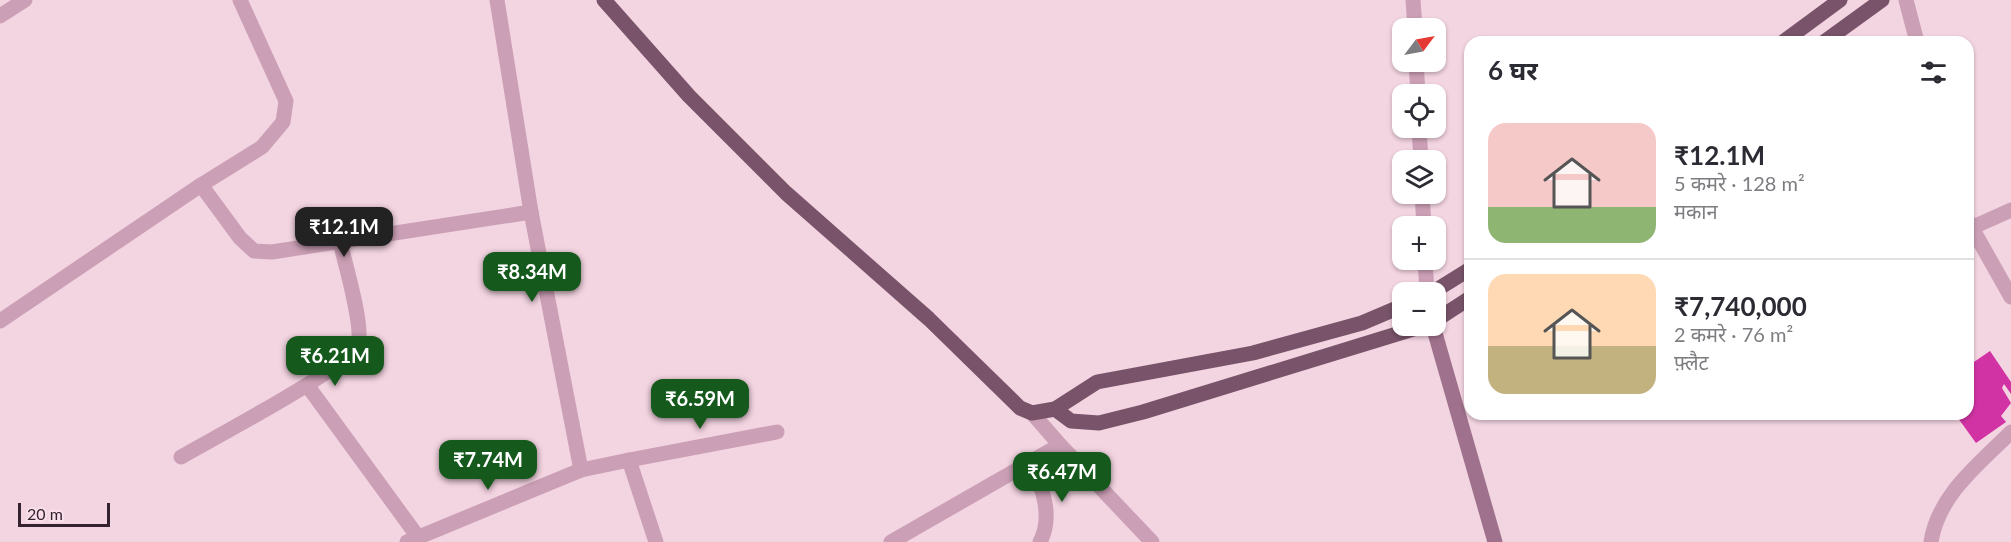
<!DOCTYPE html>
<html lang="hi">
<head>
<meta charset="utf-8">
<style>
  body { margin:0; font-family:Lato,"Noto Sans Devanagari",sans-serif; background:#f7f7f7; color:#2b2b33; height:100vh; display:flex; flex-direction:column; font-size:22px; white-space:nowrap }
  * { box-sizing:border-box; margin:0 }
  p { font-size:20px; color:#7c7c81 }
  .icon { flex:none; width:33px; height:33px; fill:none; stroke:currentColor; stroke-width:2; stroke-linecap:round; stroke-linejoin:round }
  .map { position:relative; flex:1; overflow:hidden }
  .side { position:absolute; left:1464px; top:36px; width:510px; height:384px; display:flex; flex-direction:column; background:#fff; border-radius:18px; box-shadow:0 2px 4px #0004 }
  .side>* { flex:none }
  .needle { width:39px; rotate:58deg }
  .buttons { position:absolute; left:1392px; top:18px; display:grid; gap:12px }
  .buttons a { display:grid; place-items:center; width:54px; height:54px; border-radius:12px; background:#fff; box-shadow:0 2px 4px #0004; font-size:30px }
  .scale { position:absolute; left:18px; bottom:15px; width:92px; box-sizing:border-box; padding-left:6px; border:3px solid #34232e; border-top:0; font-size:16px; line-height:21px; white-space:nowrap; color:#34232e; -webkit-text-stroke:4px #fae0eb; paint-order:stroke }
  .price { position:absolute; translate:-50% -51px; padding:0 14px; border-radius:12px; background:#16591d; color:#fff; font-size:20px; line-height:39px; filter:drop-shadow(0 2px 3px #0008) }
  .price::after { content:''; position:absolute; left:50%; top:36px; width:18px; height:14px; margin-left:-9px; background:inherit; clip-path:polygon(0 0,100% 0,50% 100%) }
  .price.selected { background:#222; color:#fff }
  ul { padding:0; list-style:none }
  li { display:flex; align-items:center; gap:18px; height:150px; padding:0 24px }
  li+li { border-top:2px solid #e1e1e2 }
  li span { display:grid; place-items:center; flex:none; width:168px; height:120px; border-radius:18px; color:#555 }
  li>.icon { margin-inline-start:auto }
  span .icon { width:72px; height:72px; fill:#fffc; stroke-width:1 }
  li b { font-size:26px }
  h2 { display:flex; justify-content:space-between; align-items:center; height:72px; padding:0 24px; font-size:26px }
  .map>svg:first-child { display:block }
  .building { fill:#d233a4 }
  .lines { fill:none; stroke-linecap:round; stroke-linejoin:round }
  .street { stroke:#cb9fb5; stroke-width:15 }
  .secondary { stroke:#9f718c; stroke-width:15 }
  .primary { stroke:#785369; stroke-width:15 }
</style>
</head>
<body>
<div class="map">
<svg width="2011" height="542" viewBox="0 0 2011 542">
  <rect width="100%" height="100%" fill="#f3d4e1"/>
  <!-- building -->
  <path class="building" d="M 1990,351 L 2011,382 L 2011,394 L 2004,384 L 2002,388 L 2011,403 L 2001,416 L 2006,422 L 1976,443 L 1955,414 L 1968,414 L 1968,366 Z"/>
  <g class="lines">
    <!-- street -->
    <g class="street">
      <path d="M 497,0 L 531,212 L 581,470 L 629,460 L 656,542"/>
      <path d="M 1413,0 L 1415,28"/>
      <path d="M 1906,0 L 1917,42"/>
      <path d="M 0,16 L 25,0"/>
      <path d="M 1416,62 L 1418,94"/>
      <path d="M 1419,128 L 1421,160"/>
      <path d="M 201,185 L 240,238 L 254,251 L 272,252 L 531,212"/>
      <path d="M 1422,194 L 1424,226"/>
      <path d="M 1968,221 L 2011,297"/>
      <path d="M 1971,228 L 2011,210"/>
      <path d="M 1425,260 L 1427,292"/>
      <path d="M 0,321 L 201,185 L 262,147 L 283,122 L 286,101 L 240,0"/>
      <path d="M 307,385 L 418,537"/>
      <path d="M 1032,413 L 1060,445 L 1152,542"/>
      <path d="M 181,457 C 208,441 351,366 358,345 C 364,327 345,263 340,242"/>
      <path d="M 629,460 L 777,432"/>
      <path d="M 1033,461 C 1041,488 1054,515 1040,542"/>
      <path d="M 407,542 L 581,470"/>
      <path d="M 891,542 L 1060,445"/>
      <path d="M 1931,542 C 1938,495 1979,464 2011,432"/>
    </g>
    <!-- secondary -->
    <path class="secondary" d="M 1433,326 L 1495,542"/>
    <!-- primary -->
    <g class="primary">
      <path d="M 604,0 L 689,96 L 786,193 L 929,319 L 1020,408 L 1032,413 L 1055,409 L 1097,382 L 1253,353 L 1362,323 L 1402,306"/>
      <path d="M 1783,42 L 1840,0"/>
      <path d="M 1824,42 L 1882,0"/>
      <path d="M 1433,292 L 1470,269"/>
      <path d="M 1436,320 L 1470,298"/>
      <path d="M 1055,409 L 1071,421 L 1099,423 L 1143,412 L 1423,326"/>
    </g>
  </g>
</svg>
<div class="buttons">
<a><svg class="needle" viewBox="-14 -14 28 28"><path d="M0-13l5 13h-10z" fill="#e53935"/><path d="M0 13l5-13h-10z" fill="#7c7c81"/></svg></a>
<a><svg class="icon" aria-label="locate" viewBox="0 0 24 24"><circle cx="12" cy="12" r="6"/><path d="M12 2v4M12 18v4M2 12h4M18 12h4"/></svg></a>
<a><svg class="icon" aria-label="layers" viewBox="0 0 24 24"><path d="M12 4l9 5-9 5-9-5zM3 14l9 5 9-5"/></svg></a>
<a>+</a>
<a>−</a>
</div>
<div class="scale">20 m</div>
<b class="price selected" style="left:344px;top:258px">₹12.1M</b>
<b class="price" style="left:532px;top:303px">₹8.34M</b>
<b class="price" style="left:335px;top:387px">₹6.21M</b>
<b class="price" style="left:700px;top:430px">₹6.59M</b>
<b class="price" style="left:488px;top:491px">₹7.74M</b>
<b class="price" style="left:1062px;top:503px">₹6.47M</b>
<section class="side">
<h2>6 घर<svg class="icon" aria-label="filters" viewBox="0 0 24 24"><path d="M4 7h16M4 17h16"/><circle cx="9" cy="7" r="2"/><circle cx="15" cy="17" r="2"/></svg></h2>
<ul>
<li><span style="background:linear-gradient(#f6c9c9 70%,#8fb573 0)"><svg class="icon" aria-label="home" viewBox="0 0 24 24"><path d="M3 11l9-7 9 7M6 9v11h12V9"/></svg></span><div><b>₹12.1M</b><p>5 कमरे · 128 m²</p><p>मकान</p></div></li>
<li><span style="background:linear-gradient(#ffd9b3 60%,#c2b280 0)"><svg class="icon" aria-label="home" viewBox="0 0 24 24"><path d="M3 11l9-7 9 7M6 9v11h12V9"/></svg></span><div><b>₹7,740,000</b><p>2 कमरे · 76 m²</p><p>फ़्लैट</p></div></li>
</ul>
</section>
</div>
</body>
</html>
